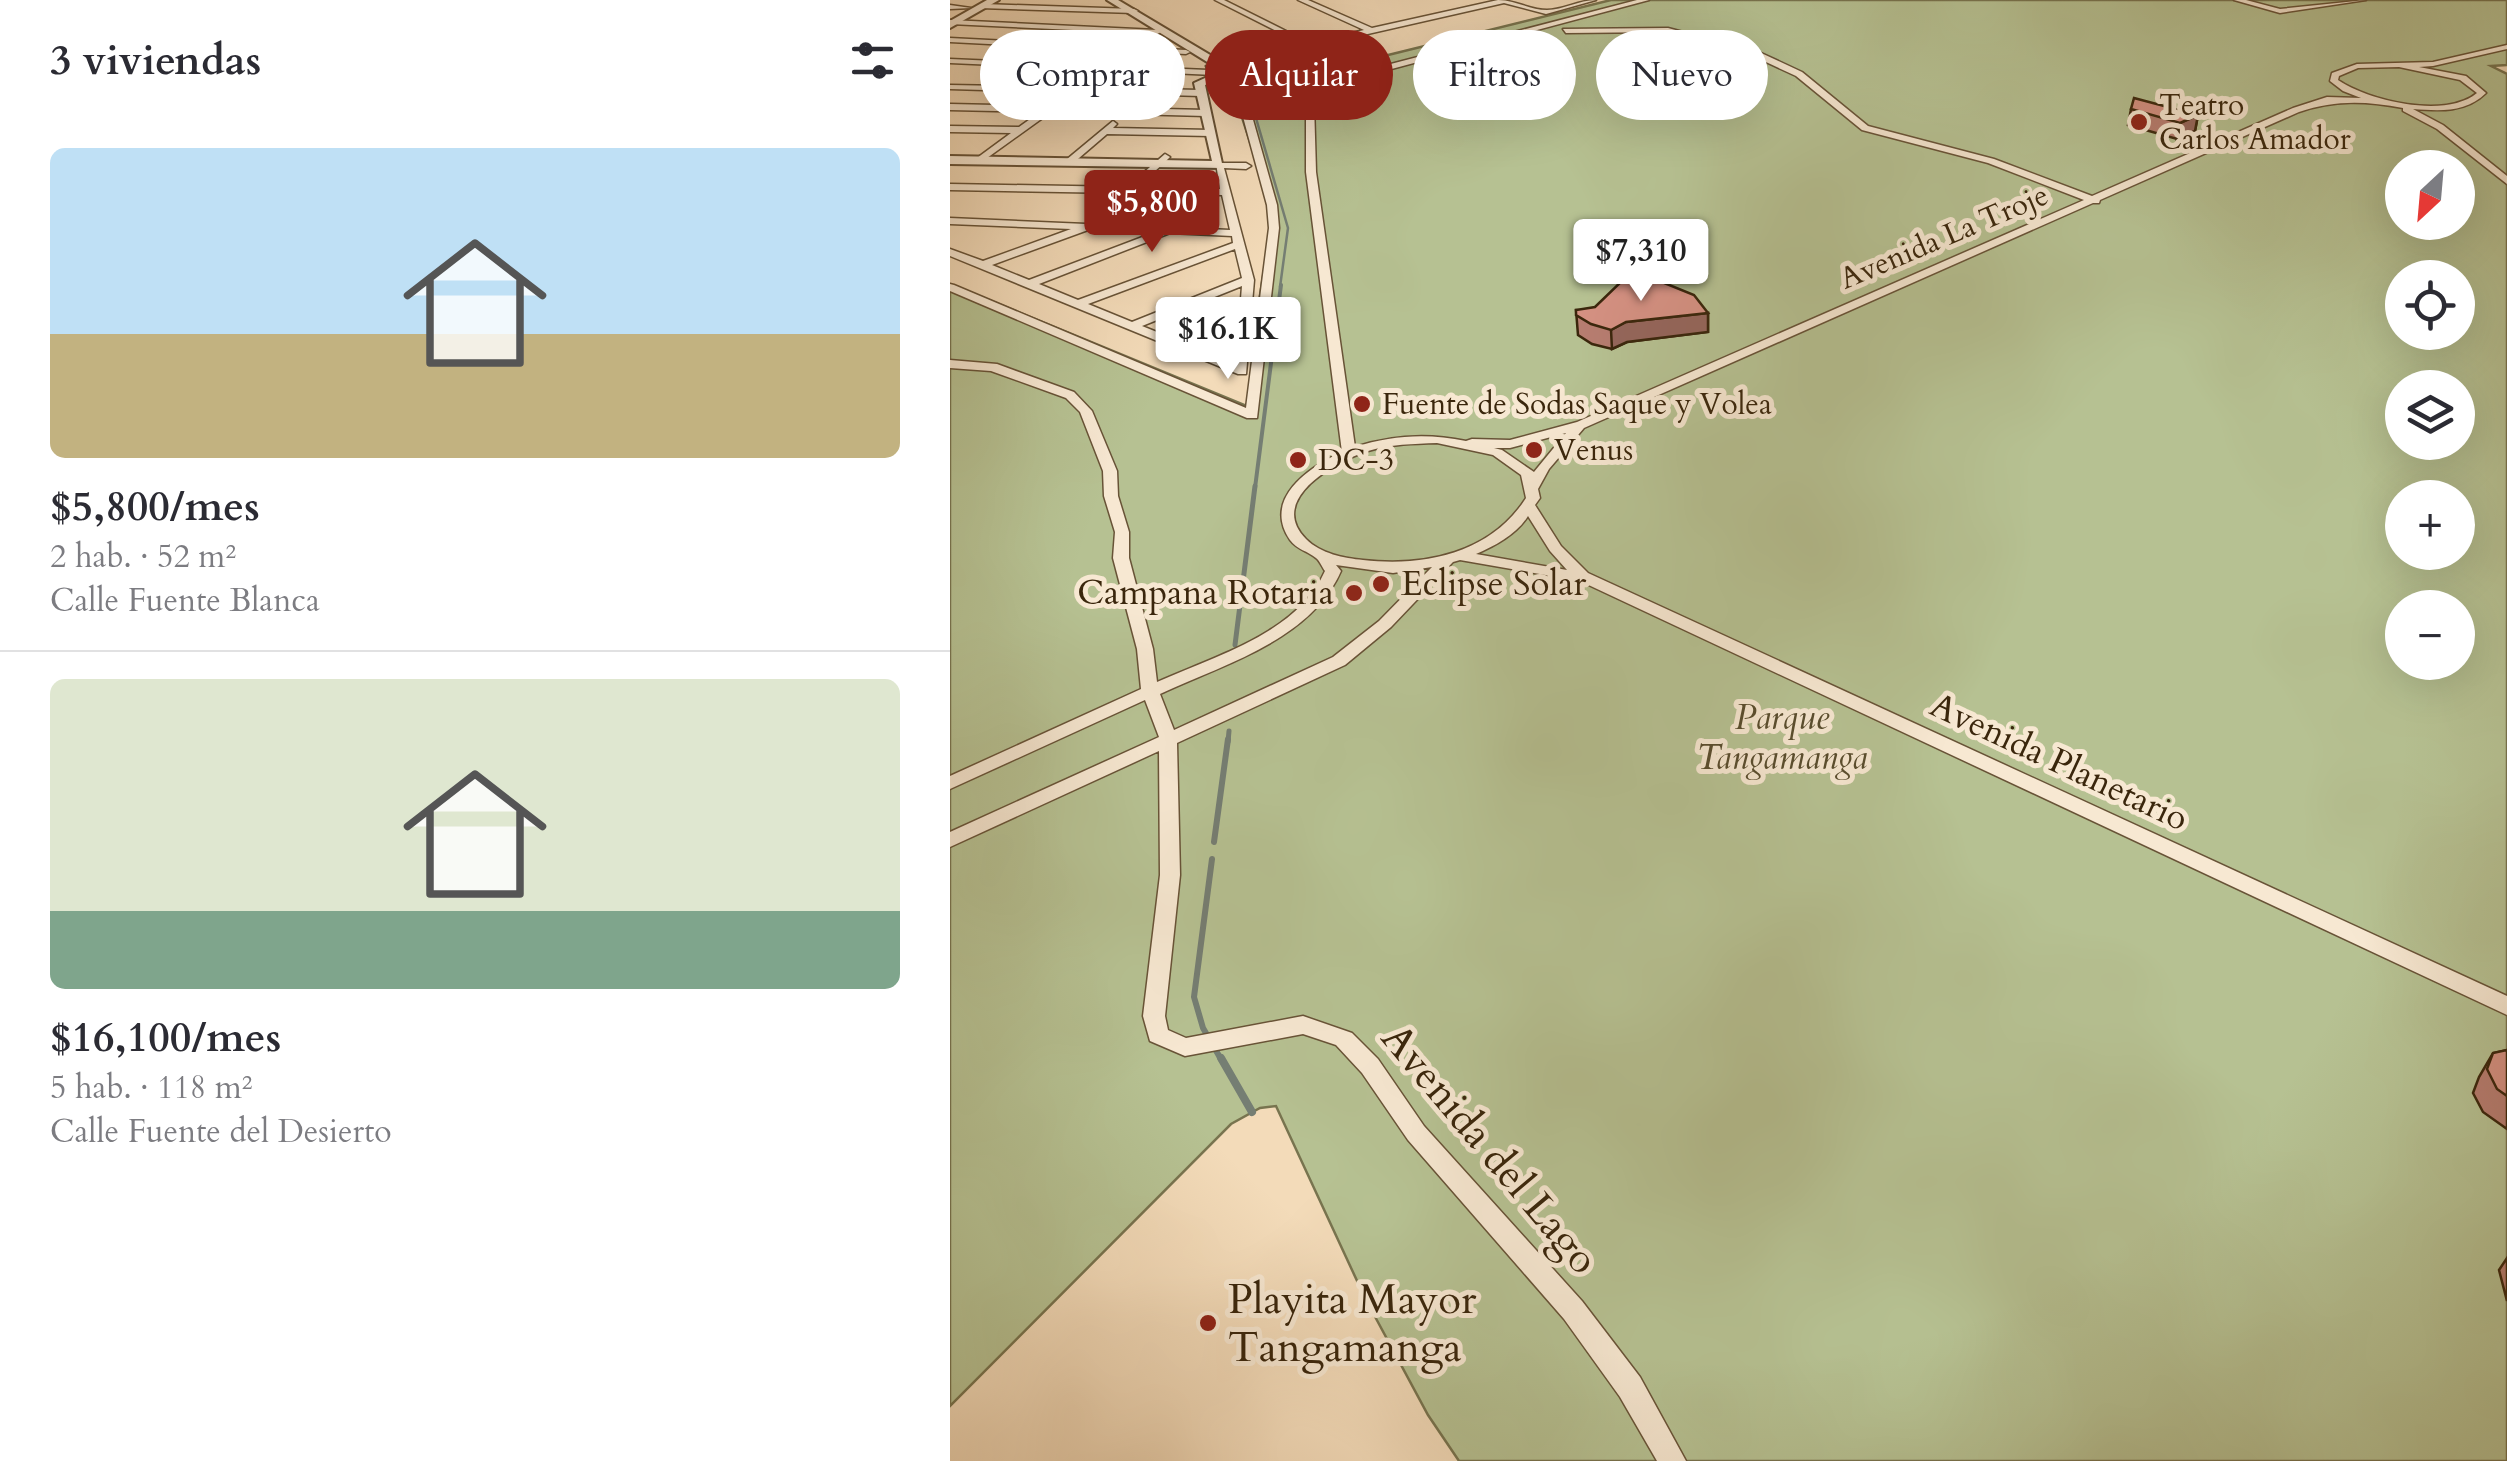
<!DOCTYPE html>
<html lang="es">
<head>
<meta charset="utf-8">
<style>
  body { margin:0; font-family:Cardo,serif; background:#f2f2f3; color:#2b2b33; height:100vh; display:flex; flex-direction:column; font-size:38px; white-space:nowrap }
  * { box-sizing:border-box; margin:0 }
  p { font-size:32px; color:#7c7c81 }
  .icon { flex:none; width:55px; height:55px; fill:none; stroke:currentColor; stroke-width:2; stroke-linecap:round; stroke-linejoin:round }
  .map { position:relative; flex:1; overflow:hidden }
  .details { display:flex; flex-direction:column; background:#fff; width:950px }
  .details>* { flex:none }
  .hud { position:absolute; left:30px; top:30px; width:950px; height:90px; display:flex; gap:20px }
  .needle { width:65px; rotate:206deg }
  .controls { position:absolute; left:1435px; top:150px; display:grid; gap:20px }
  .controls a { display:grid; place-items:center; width:90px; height:90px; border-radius:50%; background:#fff; box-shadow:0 10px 40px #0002; font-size:50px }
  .price { position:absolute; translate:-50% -85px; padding:0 22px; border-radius:10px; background:#fff; color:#222; font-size:32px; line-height:65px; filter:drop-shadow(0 2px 5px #0008) }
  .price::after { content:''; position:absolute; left:50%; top:60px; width:30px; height:22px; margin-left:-15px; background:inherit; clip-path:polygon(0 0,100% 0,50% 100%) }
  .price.active { background:#8f2418; color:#fff }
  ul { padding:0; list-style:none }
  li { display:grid; align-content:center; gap:20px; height:530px; padding:0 50px }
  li+li { border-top:2px solid #e1e1e2 }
  li span { display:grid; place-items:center; height:310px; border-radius:15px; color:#555 }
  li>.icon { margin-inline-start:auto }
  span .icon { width:180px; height:180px; fill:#fffc; stroke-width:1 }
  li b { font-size:42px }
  h2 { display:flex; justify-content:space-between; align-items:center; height:120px; padding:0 50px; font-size:42px }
  .tag { padding:0 35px; border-radius:45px; background:#fff; box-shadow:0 10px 40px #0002; font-size:35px; line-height:90px }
  .tag.active { background:#8f2418; color:#fff }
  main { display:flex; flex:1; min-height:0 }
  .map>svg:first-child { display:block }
  .green { fill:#b6c192; stroke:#78744f; stroke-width:2.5; fill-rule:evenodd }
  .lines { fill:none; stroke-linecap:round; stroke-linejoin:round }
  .stream-far4 { stroke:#757e73; stroke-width:2.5 }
  .stream-far3 { stroke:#757e73; stroke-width:4 }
  .stream-far2 { stroke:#757e73; stroke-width:5 }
  .stream-far1 { stroke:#757e73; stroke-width:6 }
  .stream { stroke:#757e73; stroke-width:8 }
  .minor-casing { stroke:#685337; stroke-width:3 }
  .tertiary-casing { stroke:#685337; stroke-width:4 }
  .minor { fill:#f7e8d2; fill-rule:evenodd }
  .tertiary { fill:#f7e8d2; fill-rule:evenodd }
  .wall { fill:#b77d71; stroke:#3a260c; stroke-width:2.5 }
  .shaded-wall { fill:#95665c; stroke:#3a260c; stroke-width:2.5 }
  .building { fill:#d59183; stroke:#3a260c; stroke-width:2.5 }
  .poi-dot { fill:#8f2418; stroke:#f7e8d2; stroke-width:4 }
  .labels { text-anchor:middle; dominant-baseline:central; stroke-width:10; stroke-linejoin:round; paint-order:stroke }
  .far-poi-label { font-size:30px; fill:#3a260c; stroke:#f7e8d2; text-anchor:start }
  .far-street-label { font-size:30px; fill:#3a260c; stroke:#f7e8d2 }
  .poi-label { font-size:35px; fill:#3a260c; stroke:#f7e8d2; text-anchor:start }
  .park-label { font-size:35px; font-style:italic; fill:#594d2e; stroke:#f7e8d2 }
  .street-label { font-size:35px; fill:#3a260c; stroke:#f7e8d2 }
  .near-street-label { font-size:42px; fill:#3a260c; stroke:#f7e8d2 }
  .near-poi-label { font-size:42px; fill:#3a260c; stroke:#f7e8d2; text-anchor:start }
</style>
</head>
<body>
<main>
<section class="details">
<h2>3 viviendas<svg class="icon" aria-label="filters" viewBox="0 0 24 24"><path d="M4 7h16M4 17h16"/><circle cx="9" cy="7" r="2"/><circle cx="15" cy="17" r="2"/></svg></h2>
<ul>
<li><span style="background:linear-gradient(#bfe0f5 60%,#c2b280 0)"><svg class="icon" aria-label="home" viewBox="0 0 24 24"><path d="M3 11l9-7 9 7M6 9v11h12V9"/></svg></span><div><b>$5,800/mes</b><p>2 hab. · 52 m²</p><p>Calle Fuente Blanca</p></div></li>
<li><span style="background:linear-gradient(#dfe7d0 75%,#7fa58c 0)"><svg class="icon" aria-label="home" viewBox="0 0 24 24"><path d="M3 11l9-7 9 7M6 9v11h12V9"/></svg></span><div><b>$16,100/mes</b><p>5 hab. · 118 m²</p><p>Calle Fuente del Desierto</p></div></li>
</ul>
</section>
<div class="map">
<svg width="1557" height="1461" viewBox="0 0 1557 1461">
  <rect width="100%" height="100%" fill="#f3dbb9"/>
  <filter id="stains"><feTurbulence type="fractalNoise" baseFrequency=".002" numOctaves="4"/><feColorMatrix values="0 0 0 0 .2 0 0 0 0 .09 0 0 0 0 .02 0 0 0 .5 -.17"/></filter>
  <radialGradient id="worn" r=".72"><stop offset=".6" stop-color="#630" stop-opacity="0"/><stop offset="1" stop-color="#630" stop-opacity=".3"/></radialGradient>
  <!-- green -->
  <path class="green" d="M 661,0 L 1557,0 L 1557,65 L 1541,66 L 1557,74 L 1557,1461 L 509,1461 L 478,1415 L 415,1298 L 326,1106 L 310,1108 L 281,1124 L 0,1406 L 0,284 L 299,407 L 308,308 L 321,225 L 313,182 L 284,93 ZM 1452,168 L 1508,168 L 1508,222 L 1452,222 ZM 1452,278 L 1508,278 L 1508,332 L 1452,332 ZM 1452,388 L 1508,388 L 1508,442 L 1452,442 ZM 1452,498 L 1508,498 L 1508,552 L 1452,552 ZM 1452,608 L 1508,608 L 1508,662 L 1452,662 Z"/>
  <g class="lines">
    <!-- stream-far4 -->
    <g class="stream-far4">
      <path d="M 281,77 L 300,97"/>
      <path d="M 301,101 L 338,228 L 330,287"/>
    </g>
    <!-- stream-far3 -->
    <path class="stream-far3" d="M 305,488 L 331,285"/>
    <!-- stream-far2 -->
    <g class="stream-far2">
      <path d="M 285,645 L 305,486"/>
      <path d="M 278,742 L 279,731"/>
    </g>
    <!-- stream-far1 -->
    <g class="stream-far1">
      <path d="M 264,842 L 278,739"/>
      <path d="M 262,859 L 244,997 L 253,1028 L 272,1061"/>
    </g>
    <!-- stream -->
    <path class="stream" d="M 271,1058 L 302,1112"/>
    <defs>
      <g id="minor">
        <path d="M 265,0 L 274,0 L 360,43 L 414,30 L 348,0 L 358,0 L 422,28 L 548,0 C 565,0 580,10 597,10 C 613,10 629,0 646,0 L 596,14 L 554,3 L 260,70 L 272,71 L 272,75 L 293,88 L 296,97 L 328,94 L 357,100 L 363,90 L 387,78 L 687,0 L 699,0 L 393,82 L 369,94 L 364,103 L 366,172 L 405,447 C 442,435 478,433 516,441 L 522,439 L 560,440 L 627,422 L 1134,200 L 1038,163 L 912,130 L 846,76 L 803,56 L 718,32 L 616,33 L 613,29 L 718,28 L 809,52 L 852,72 L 918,126 L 1044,159 L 1142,196 L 1343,108 L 1377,97 L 1411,98 L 1393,91 L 1380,81 L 1382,73 L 1407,64 L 1483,62 L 1557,45 L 1557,49 L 1483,66 L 1469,67 L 1516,76 L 1536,93 C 1516,113 1490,111 1463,109 L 1493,125 L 1557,176 L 1557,184 L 1487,129 L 1453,111 L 1453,108 C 1415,101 1385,100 1349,112 L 1150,200 L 1149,203 L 1143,203 L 634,428 L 599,469 L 588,489 L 590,498 L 585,505 L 611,546 L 638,573 L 1557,996 L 1557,1015 L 630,581 L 510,560 L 503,562 L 441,627 L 395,665 L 227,743 L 230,875 L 215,1016 L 218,1030 L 236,1038 L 353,1016 L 402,1033 L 428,1059 L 474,1126 L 632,1301 L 690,1377 L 736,1461 L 707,1461 L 670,1397 L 614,1319 L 458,1140 L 412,1073 L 386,1045 L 353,1034 L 235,1056 L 200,1041 L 193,1016 L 210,875 L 209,751 L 0,847 L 0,832 L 209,737 L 195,700 L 0,789 L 0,776 L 191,689 L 187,649 L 163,558 L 165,532 L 154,496 L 153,471 L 130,412 L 116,398 L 41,371 L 0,368 L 0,360 L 47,364 L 124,392 L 142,411 L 167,471 L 168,496 L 179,532 L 179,558 L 203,649 L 207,682 C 265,656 348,633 375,571 C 372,567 370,561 366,558 C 358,551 347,550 340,540 C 312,499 359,467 392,452 L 356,172 L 356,105 L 328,100 L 298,102 L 327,205 L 329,228 L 307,418 L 297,418 L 0,291 L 0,284 L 4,285 L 296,408 L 319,228 L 317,205 L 286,91 L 264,75 L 0,63 L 0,59 L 258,70 L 256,66 L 352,44 ZM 1449,67 L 1510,80 L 1527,93 C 1496,119 1419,101 1388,80 L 1389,76 L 1408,68 ZM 616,433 L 584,472 L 552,450 L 544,448 L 560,448 ZM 487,443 L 543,455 L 571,475 L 576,498 C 541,553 475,567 413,560 C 394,558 371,554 356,539 C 316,499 387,461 418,451 C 440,444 464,444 487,443 ZM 578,516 L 600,551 L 617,570 L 526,554 C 545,546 567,534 578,516 ZM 386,565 L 443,573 L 482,567 L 429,621 L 383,657 L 224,730 L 210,694 C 274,664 361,640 391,571 Z"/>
        <path d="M 1284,0 L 1296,0 L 1330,9 L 1416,0 L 1330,13 Z"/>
        <path d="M 33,4 L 184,9 L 188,11 L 184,13 L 30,8 Z"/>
        <path d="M 0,5 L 21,8 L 0,9 Z"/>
        <path d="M 0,20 L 207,30 L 211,32 L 207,34 L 0,24 Z"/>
        <path d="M 0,38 L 236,50 L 240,52 L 236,54 L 0,42 Z"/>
        <path d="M 0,85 L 251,90 L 255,93 L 251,96 L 0,89 Z"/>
        <path d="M 0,104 L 256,110 L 260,113 L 256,116 L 101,112 L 30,163 L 27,162 L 27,158 L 61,133 L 0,132 L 0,126 L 69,127 L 90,112 L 0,110 Z"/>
        <path d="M 163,121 L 167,124 L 163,128 L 261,130 L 265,133 L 261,136 L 157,134 L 122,164 L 116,164 L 116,160 Z"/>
        <path d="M 215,154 L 220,157 L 218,159 L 188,187 L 270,189 L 266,163 L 296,163 L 301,166 L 296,169 L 274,168 L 304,280 L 296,374 L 288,374 L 0,256 L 0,249 L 33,261 L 121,229 L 0,224 L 0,218 L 136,224 L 171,193 L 0,190 L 0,184 L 177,187 ZM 182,193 L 272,195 L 280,230 L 149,224 ZM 138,230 L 203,233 L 79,280 L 42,265 ZM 220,233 L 282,236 L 283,243 L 128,300 L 89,284 ZM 285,249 L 292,278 L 182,322 L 138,304 ZM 292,286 L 286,364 L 192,326 Z"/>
      </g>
      <g id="tertiary">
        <path d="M 37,0 L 49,0 L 0,28 L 0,21 Z"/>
        <path d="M 157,0 L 168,0 L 277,65 L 272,78 L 255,85 L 273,168 L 0,164 L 0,156 L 262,161 L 244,83 L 264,74 L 267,68 Z"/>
      </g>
    </defs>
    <!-- minor casing -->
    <use href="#minor" class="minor-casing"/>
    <!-- tertiary casing -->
    <use href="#tertiary" class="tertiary-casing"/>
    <!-- minor -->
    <use href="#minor" class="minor"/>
    <!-- tertiary -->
    <use href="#tertiary" class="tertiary"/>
  </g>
  <!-- wall -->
  <g class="wall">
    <path d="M 1181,109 L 1248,115 L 1245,131 L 1227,139 L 1178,125 Z"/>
    <path d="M 626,310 L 758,313 L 758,332 L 677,342 L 662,349 L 642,344 L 628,335 Z"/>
    <path d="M 1557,1050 L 1557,1129 L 1533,1112 L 1523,1093 L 1529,1077 L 1543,1053 Z"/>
    <path d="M 1557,1258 L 1557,1301 L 1549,1270 Z"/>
  </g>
  <!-- shaded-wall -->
  <g class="shaded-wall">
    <path d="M 1248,115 L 1245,131 L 1227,139 L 1230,123 Z"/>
    <path d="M 758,313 L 758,332 L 677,342 L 662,349 L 661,330 L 676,322 Z"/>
  </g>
  <!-- building -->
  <g class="building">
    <path d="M 1184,98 L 1248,115 L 1230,123 L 1181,109 Z"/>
    <path d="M 677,276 L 707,280 L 744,295 L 758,313 L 676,322 L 661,330 L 641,324 L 626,315 L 626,310 L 645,307 Z"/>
    <path d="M 1557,1050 L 1557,1096 L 1547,1089 L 1537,1069 L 1543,1053 Z"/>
  </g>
  <!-- markers -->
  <g class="poi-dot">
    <circle cx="1189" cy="122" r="10"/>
    <circle cx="412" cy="404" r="10"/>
    <circle cx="584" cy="450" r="10"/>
    <circle cx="348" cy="460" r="10"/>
    <circle cx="431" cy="584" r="10"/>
    <circle cx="404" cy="593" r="10"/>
    <circle cx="258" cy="1323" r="10"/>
  </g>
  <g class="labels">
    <!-- far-poi labels -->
    <g class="far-poi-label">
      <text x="1209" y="105">Teatro<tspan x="1209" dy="34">Carlos Amador</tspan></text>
      <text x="432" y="404">Fuente de Sodas Saque y Volea</text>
      <text x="604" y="450">Venus</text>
      <text x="368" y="460">DC-3</text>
    </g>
    <!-- far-street labels -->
    <g class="far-street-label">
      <text transform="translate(994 237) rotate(-23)">Avenida La Troje</text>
    </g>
    <!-- poi labels -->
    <g class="poi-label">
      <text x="451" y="584">Eclipse Solar</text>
      <text x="384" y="593" text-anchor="end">Campana Rotaria</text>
    </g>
    <!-- park labels -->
    <g class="park-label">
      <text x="832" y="718">Parque<tspan x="832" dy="40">Tangamanga</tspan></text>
    </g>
    <!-- street labels -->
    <g class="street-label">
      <text transform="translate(1109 762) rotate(25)">Avenida Planetario</text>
    </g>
    <!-- near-street labels -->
    <g class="near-street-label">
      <text transform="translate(540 1149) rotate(50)">Avenida del Lago</text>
    </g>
    <!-- near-poi labels -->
    <g class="near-poi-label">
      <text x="278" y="1299">Playita Mayor<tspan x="278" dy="48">Tangamanga</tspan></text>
    </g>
  </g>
  <rect width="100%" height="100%" filter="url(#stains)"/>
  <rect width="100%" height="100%" fill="url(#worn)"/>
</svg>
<div class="controls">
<a><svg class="needle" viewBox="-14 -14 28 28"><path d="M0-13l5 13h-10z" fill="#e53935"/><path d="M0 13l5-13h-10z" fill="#7c7c81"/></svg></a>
<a><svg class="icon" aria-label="locate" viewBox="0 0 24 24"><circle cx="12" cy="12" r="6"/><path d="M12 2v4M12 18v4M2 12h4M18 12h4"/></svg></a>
<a><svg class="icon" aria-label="layers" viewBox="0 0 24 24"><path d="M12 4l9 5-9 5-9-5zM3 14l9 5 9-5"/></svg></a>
<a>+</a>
<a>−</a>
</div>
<b class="price active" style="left:202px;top:255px">$5,800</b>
<b class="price" style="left:691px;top:304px">$7,310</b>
<b class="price" style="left:278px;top:382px">$16.1K</b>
<div class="hud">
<a class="tag">Comprar</a>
<a class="tag active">Alquilar</a>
<a class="tag">Filtros</a>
<a class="tag">Nuevo</a>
</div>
</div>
</main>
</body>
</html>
